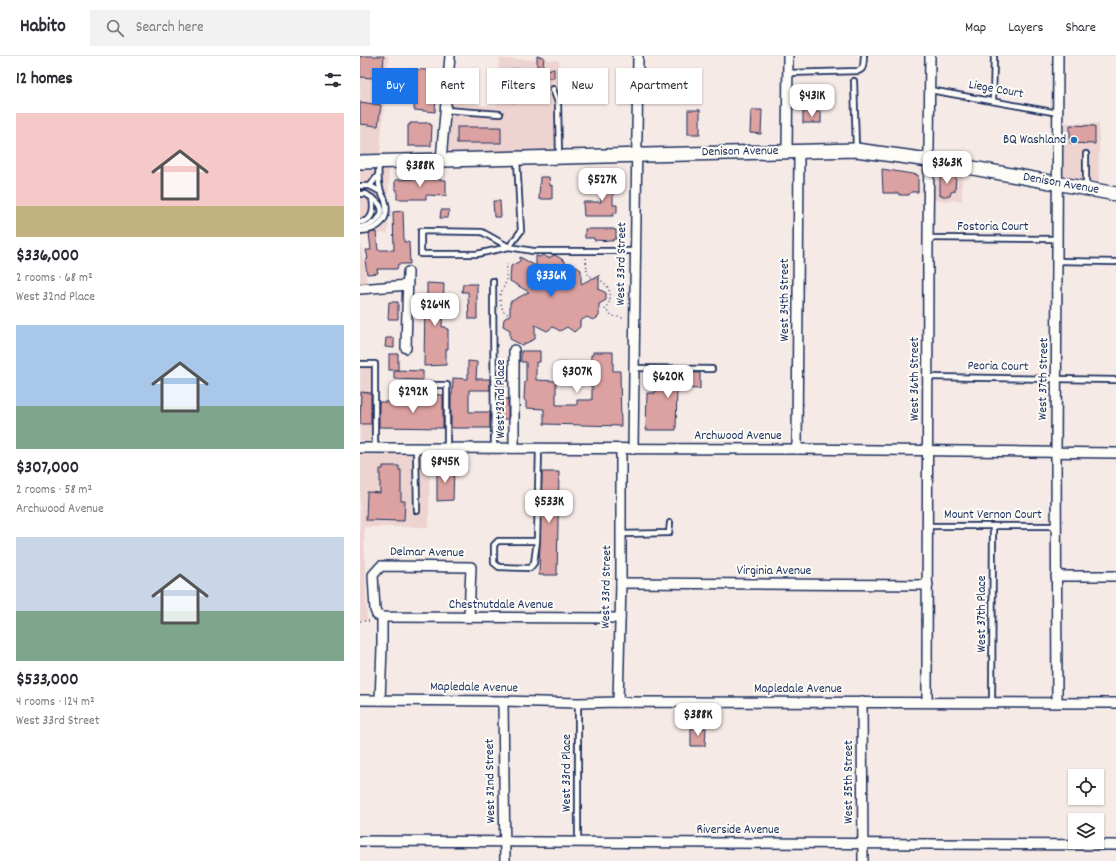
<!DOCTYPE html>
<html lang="en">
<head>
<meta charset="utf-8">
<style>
  body { margin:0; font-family:Dekko,sans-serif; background:#f2f2f3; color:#2b2b33; height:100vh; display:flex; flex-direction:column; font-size:15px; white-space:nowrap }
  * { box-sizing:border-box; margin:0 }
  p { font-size:13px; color:#7c7c81 }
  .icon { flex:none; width:22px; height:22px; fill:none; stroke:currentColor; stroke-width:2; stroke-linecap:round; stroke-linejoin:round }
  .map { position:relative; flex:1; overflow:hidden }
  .panel { display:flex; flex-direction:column; background:#fff; width:360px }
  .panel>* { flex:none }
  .hud { position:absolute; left:12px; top:12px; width:380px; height:36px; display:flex; gap:8px }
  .fabs { position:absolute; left:708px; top:713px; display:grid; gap:8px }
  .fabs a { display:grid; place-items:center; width:36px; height:36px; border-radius:0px; background:#fff; box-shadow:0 1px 3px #0004; font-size:20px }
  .price { position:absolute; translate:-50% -34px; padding:0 9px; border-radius:8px; background:#fff; color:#222; font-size:13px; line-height:26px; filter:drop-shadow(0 1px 2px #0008) }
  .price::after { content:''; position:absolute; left:50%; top:24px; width:12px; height:9px; margin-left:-6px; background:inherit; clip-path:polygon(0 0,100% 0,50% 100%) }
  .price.current { background:#1a73e8; color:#fff }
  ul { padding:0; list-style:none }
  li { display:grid; align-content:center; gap:8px; height:212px; padding:0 16px }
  li span { display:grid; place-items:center; height:124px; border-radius:0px; color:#555 }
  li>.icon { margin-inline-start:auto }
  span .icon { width:72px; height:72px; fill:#fffc; stroke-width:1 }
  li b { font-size:17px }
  h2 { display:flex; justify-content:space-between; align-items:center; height:48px; padding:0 16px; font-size:17px }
  .tag { padding:0 14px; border-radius:0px; background:#fff; box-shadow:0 1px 3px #0004; font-size:14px; line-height:36px }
  .tag.current { background:#1a73e8; color:#fff }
  header { display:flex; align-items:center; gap:24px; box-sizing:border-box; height:56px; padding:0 20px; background:#fff; border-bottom:1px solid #e1e1e2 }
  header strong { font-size:19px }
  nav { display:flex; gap:22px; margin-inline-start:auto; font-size:14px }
  .search { width:280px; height:36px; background:#f2f2f3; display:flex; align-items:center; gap:10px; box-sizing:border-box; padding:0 14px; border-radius:0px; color:#7c7c81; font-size:15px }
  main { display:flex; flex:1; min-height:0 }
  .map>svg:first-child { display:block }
  .built { fill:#eed4d1 }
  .building { fill:#dca2a1; stroke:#1b2f5e }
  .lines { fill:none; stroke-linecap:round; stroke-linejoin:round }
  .service-casing { stroke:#1b2f5e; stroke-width:8 }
  .minor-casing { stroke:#1b2f5e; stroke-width:12 }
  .secondary-casing { stroke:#1b2f5e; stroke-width:16 }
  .path { stroke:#1b2f5e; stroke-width:1.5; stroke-dasharray:1 3; stroke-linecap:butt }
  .service { stroke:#fdfcf7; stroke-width:4.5 }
  .minor { stroke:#fdfcf7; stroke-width:9 }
  .secondary { stroke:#fdfcf7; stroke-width:13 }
  .poi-dot { fill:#1f6fb2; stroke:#fdfcf7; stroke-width:1.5 }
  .labels { text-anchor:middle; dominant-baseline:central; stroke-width:4; stroke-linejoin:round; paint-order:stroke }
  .street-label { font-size:13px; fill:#1b2f5e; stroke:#fdfcf7 }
  .poi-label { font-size:13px; fill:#1b2f5e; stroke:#fdfcf7; text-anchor:end }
</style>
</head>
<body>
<header>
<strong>Habito</strong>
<div class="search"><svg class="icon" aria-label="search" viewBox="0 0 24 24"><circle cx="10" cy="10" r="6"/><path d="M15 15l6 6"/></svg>Search here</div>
<nav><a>Map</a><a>Layers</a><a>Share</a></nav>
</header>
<main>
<section class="panel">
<h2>12 homes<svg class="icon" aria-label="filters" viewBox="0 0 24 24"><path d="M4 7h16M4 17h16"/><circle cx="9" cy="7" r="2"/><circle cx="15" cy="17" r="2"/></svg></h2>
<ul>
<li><span style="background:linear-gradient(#f6c9c9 75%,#c2b280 0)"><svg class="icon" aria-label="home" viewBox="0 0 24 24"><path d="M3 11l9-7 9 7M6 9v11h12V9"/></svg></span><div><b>$336,000</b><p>2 rooms · 68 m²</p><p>West 32nd Place</p></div></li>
<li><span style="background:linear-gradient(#a9c7e8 65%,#7fa58c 0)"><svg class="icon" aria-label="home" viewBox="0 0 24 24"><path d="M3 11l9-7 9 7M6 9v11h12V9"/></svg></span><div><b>$307,000</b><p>2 rooms · 58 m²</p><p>Archwood Avenue</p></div></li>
<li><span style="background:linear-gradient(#c9d6e8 60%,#7fa58c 0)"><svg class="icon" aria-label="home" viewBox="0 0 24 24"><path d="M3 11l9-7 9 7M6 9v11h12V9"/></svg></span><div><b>$533,000</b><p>4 rooms · 124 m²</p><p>West 33rd Street</p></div></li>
</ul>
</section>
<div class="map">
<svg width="756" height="805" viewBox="0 0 756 805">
  <rect width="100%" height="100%" fill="#f6eae6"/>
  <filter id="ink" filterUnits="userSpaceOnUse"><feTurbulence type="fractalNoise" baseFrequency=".025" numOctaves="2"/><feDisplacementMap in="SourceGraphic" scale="8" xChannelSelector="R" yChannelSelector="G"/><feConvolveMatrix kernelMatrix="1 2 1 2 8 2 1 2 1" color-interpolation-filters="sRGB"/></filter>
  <g filter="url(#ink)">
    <!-- built -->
    <g class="built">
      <path d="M 0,0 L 29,0 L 19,106 L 29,106 L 28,177 L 0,179 Z"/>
      <path d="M 139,3 L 199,4 L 199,101 L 81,104 L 86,46 L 136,50 Z"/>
      <path d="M 698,67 L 739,67 L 739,135 L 699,128 Z"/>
      <path d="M 569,104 L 602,110 L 602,145 L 568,144 Z"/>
      <path d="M 0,184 L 8,232 L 0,233 Z"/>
      <path d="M 0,308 L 15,308 L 15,392 L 70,392 L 69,471 L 4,471 L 7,565 L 0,565 Z"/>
    </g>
    <!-- building -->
    <g class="building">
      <path d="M 0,0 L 24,0 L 23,13 L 44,15 L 45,13 L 67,14 L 74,16 L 74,25 L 72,25 L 70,41 L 76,42 L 75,56 L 54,54 L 56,22 L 37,21 L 37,24 L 0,21 Z"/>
      <path d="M 177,0 L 184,1 L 183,10 L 177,10 Z"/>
      <path d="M 151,13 L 166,13 L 166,46 L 151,46 L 151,43 L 138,43 L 139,27 L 151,27 Z"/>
      <path d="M 194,13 L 194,22 L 181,22 L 181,14 Z"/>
      <path d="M 0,46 L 21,49 L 18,70 L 0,68 Z"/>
      <rect x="328" y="54" width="12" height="24"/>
      <path d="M 391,54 L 402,54 L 401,78 L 390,77 Z"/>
      <rect x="443" y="56" width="18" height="11"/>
      <path d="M 50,67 L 70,67 L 70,69 L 72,69 L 71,90 L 48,90 L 48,69 L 50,69 Z"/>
      <path d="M 710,69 L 735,70 L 735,88 L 710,87 Z"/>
      <rect x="97" y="71" width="44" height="16"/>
      <path d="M 522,113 L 558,119 L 558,136 L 551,136 L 549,139 L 539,139 L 539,137 L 523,137 Z"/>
      <path d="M 580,117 L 596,120 L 595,135 L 591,136 L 590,140 L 580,140 Z"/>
      <path d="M 57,120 L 67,121 L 67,123 L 86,124 L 86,140 L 66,139 L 66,143 L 37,143 L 37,133 L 35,133 L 35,124 L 56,123 Z"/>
      <path d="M 180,121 L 189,121 L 190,130 L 192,129 L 192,143 L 179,143 Z"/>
      <path d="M 253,124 L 253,149 L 257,149 L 257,157 L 253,157 L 253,160 L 224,160 L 223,146 L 241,146 L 240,125 Z"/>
      <path d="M 133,145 L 140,145 L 141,161 L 134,161 Z"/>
      <path d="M 81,154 L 89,154 L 88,162 L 80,162 Z"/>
      <path d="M 43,155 L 44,186 L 49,186 L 50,208 L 38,208 L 37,213 L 17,213 L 18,217 L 7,218 L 5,204 L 8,203 L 6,194 L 11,194 L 9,177 L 16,176 L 18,194 L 34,194 L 33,156 Z"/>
      <path d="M 225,173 L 254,173 L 254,174 L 256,174 L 256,183 L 253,183 L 253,185 L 234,184 L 234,182 L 225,182 Z"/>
      <path d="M 183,199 L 188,202 L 195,199 L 205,205 L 205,217 L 215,210 L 221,214 L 221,228 L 233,222 L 235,223 L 239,219 L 239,233 L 246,237 L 246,244 L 239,248 L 239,260 L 237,262 L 233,264 L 227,261 L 220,265 L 220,271 L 214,276 L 207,271 L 200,275 L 193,271 L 187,275 L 175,269 L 175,283 L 162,289 L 150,283 L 150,274 L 143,270 L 144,263 L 150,259 L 150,246 L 169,236 L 150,225 L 151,210 L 160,205 L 160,201 L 176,210 L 176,200 L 180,201 Z"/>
      <path d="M 67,227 L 84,228 L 82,271 L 86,271 L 86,273 L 88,273 L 88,293 L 86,293 L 86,309 L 64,310 L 65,242 L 67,242 Z"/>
      <path d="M 103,228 L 117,228 L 117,263 L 109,263 L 108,236 L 102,236 Z"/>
      <path d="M 29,246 L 38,246 L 38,263 L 28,263 Z"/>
      <path d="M 26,282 L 34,282 L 34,292 L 25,291 Z"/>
      <path d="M 161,295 L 180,295 L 180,306 L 176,306 L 176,324 L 196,325 L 196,349 L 217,349 L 217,344 L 232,344 L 232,330 L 230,330 L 231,299 L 233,299 L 233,296 L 253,296 L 253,315 L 260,315 L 261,370 L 184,368 L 184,353 L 166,352 L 166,346 L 164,343 L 165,326 L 166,326 L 166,306 L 161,306 Z"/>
      <rect x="29" y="298" width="9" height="16"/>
      <path d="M 108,305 L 117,306 L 116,323 L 130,323 L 130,334 L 109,334 L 109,356 L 130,356 L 130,372 L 91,372 L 91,339 L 92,339 L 93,322 L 108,323 Z"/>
      <path d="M 197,307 L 206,307 L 205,325 L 196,325 Z"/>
      <path d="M 34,314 L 63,315 L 63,324 L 34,323 Z"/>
      <path d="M 137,314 L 148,314 L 148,325 L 144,325 L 144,343 L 148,343 L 148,363 L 138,363 Z"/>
      <path d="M 295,316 L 340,317 L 340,333 L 317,332 L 316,374 L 286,374 L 287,337 L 295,337 Z"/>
      <path d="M 1,336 L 11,337 L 11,368 L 0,368 Z"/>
      <path d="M 66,338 L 83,339 L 83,372 L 19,371 L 19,346 L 30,346 L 31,348 L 53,348 L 55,347 L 66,347 Z"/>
      <path d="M 23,410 L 39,410 L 39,414 L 41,414 L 41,445 L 45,445 L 44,465 L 6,464 L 7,436 L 20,437 L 20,413 L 23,413 Z"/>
      <path d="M 77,412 L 94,412 L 93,444 L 77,445 Z"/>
      <path d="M 182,416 L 199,416 L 197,519 L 179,519 Z"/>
      <path d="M 331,672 L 346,672 L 345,690 L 331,690 Z"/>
    </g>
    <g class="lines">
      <defs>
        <g id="service">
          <path d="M 428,17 L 498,15 C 505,13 503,7 504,0"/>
          <path d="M 494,25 L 496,92"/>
          <path d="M 193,33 L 198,47 L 199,99"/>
          <path d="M 570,34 L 698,57"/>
          <path d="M 633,45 L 634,0"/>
          <path d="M 85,54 L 140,58"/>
          <path d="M 157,104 L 161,175 L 149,191 L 117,198 L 61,198 L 61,175 L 122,176 L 149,191 L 173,195 L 275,195"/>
          <path d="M 0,130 L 10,130 L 21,136"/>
          <path d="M 10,130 L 18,119"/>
          <path d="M 726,131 L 726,98"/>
          <path d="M 0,138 L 6,138 L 12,142 C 14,153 14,165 0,166"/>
          <path d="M 0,171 C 17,170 32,154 12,142"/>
          <path d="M 0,175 C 18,174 31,164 25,144 C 24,141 22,139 21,136 C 18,127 18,116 19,107"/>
          <path d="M 568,182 L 698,183"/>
          <path d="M 698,205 L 756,206"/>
          <path d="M 133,225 L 134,392"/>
          <path d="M 0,308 L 15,308 L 15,392"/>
          <path d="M 274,312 L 352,313"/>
          <path d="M 567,321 L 756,324"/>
          <path d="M 71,329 L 87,329 L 87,392"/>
          <path d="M 56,392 L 57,455"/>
          <path d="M 568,470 L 696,470"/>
          <path d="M 261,478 L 309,477 L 310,467"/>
          <path d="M 177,485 L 138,485 L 134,489 L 134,507 L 139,511 L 170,512 L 174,507 L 177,485 L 179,392"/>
          <path d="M 632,646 L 633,470"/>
          <path d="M 218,647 L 218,787"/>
        </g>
        <g id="minor">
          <path d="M 427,95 L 428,0"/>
          <path d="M 81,104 L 90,0"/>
          <path d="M 0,233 L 48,229"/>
          <path d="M 46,292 L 48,216"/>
          <path d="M 0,392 L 437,393 L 756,397"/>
          <path d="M 154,392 L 154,294"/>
          <path d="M 273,393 L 278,0"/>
          <path d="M 437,393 L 439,95"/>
          <path d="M 696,520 L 756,520"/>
          <path d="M 261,527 L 568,529"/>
          <path d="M 109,561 L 111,511 L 21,510 L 13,519 L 15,554 L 17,559 L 22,561 L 260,562"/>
          <path d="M 0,644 L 143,645 L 218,647 L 258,646 L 756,647"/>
          <path d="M 20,644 L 22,592 L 22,561"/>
          <path d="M 143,645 L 145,805"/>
          <path d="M 258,646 L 261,527 L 261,393"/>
          <path d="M 502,646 L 503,805"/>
          <path d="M 567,646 L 568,182 L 570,0"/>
          <path d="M 697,646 L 696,396 L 698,0"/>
          <path d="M 0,785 L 756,789"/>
        </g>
        <path id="secondary" d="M 0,106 L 496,94 L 569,104 L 756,138"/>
      </defs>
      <!-- service casing -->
      <use href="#service" class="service-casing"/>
      <!-- minor casing -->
      <use href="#minor" class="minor-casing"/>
      <!-- secondary casing -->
      <use href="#secondary" class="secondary-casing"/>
      <!-- path -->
      <g class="path">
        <path d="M 226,202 L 227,216 L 229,220 C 239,221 252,230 250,242 C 250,246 247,250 245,254 L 253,260 L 263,262"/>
        <path d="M 140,239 L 146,226 L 147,208"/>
        <path d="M 140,244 L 143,255 L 149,259"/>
        <path d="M 0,565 L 10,565"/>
      </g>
      <!-- service -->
      <use href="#service" class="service"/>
      <!-- minor -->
      <use href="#minor" class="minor"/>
      <!-- secondary -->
      <use href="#secondary" class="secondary"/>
    </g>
  </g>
  <!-- markers -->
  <circle class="poi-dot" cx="714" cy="84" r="4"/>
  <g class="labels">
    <!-- street labels -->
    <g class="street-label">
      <text transform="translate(636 34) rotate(10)">Liege Court</text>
      <text transform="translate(380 96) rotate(-1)">Denison Avenue</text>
      <text transform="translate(701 128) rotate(10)">Denison Avenue</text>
      <text x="633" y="171">Fostoria Court</text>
      <text transform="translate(262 208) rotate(-89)">West 33rd Street</text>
      <text transform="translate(425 244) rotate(-90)">West 34th Street</text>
      <text transform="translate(638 311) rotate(1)">Peoria Court</text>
      <text transform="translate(555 323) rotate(-90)">West 36th Street</text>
      <text transform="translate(684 323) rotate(-89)">West 37th Street</text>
      <text transform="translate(141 343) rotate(-90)">West 32nd Place</text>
      <text x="378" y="380">Archwood Avenue</text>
      <text x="633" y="459">Mount Vernon Court</text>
      <text transform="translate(67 497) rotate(1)">Delmar Avenue</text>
      <text x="414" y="515">Virginia Avenue</text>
      <text transform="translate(247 531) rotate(-89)">West 33rd Street</text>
      <text x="141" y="549">Chestnutdale Avenue</text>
      <text transform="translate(622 558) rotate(-90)">West 37th Place</text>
      <text transform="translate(114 632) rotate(1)">Mapledale Avenue</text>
      <text x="438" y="633">Mapledale Avenue</text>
      <text transform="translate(207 717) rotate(-90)">West 33rd Place</text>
      <text transform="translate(131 725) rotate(-91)">West 32nd Street</text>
      <text transform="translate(489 726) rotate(-90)">West 35th Street</text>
      <text x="378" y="774">Riverside Avenue</text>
    </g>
    <!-- poi labels -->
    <g class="poi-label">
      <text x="706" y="84">BQ Washland</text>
    </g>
  </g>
</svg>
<div class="fabs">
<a><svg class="icon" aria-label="locate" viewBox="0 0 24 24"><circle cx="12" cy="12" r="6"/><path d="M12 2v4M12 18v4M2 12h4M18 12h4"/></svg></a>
<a><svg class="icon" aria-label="layers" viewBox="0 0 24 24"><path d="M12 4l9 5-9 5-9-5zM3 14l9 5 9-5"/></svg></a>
</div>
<b class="price" style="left:452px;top:62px">$431K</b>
<b class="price" style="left:587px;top:129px">$363K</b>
<b class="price" style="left:60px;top:132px">$388K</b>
<b class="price" style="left:242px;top:146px">$527K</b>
<b class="price current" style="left:191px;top:242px">$336K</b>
<b class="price" style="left:75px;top:271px">$264K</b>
<b class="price" style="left:217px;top:338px">$307K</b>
<b class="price" style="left:308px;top:343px">$620K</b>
<b class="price" style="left:53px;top:358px">$292K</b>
<b class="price" style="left:85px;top:428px">$845K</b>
<b class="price" style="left:189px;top:468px">$533K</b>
<b class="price" style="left:338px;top:681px">$388K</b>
<div class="hud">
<a class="tag current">Buy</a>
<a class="tag">Rent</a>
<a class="tag">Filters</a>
<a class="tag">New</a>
<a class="tag">Apartment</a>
</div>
</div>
</main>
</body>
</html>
